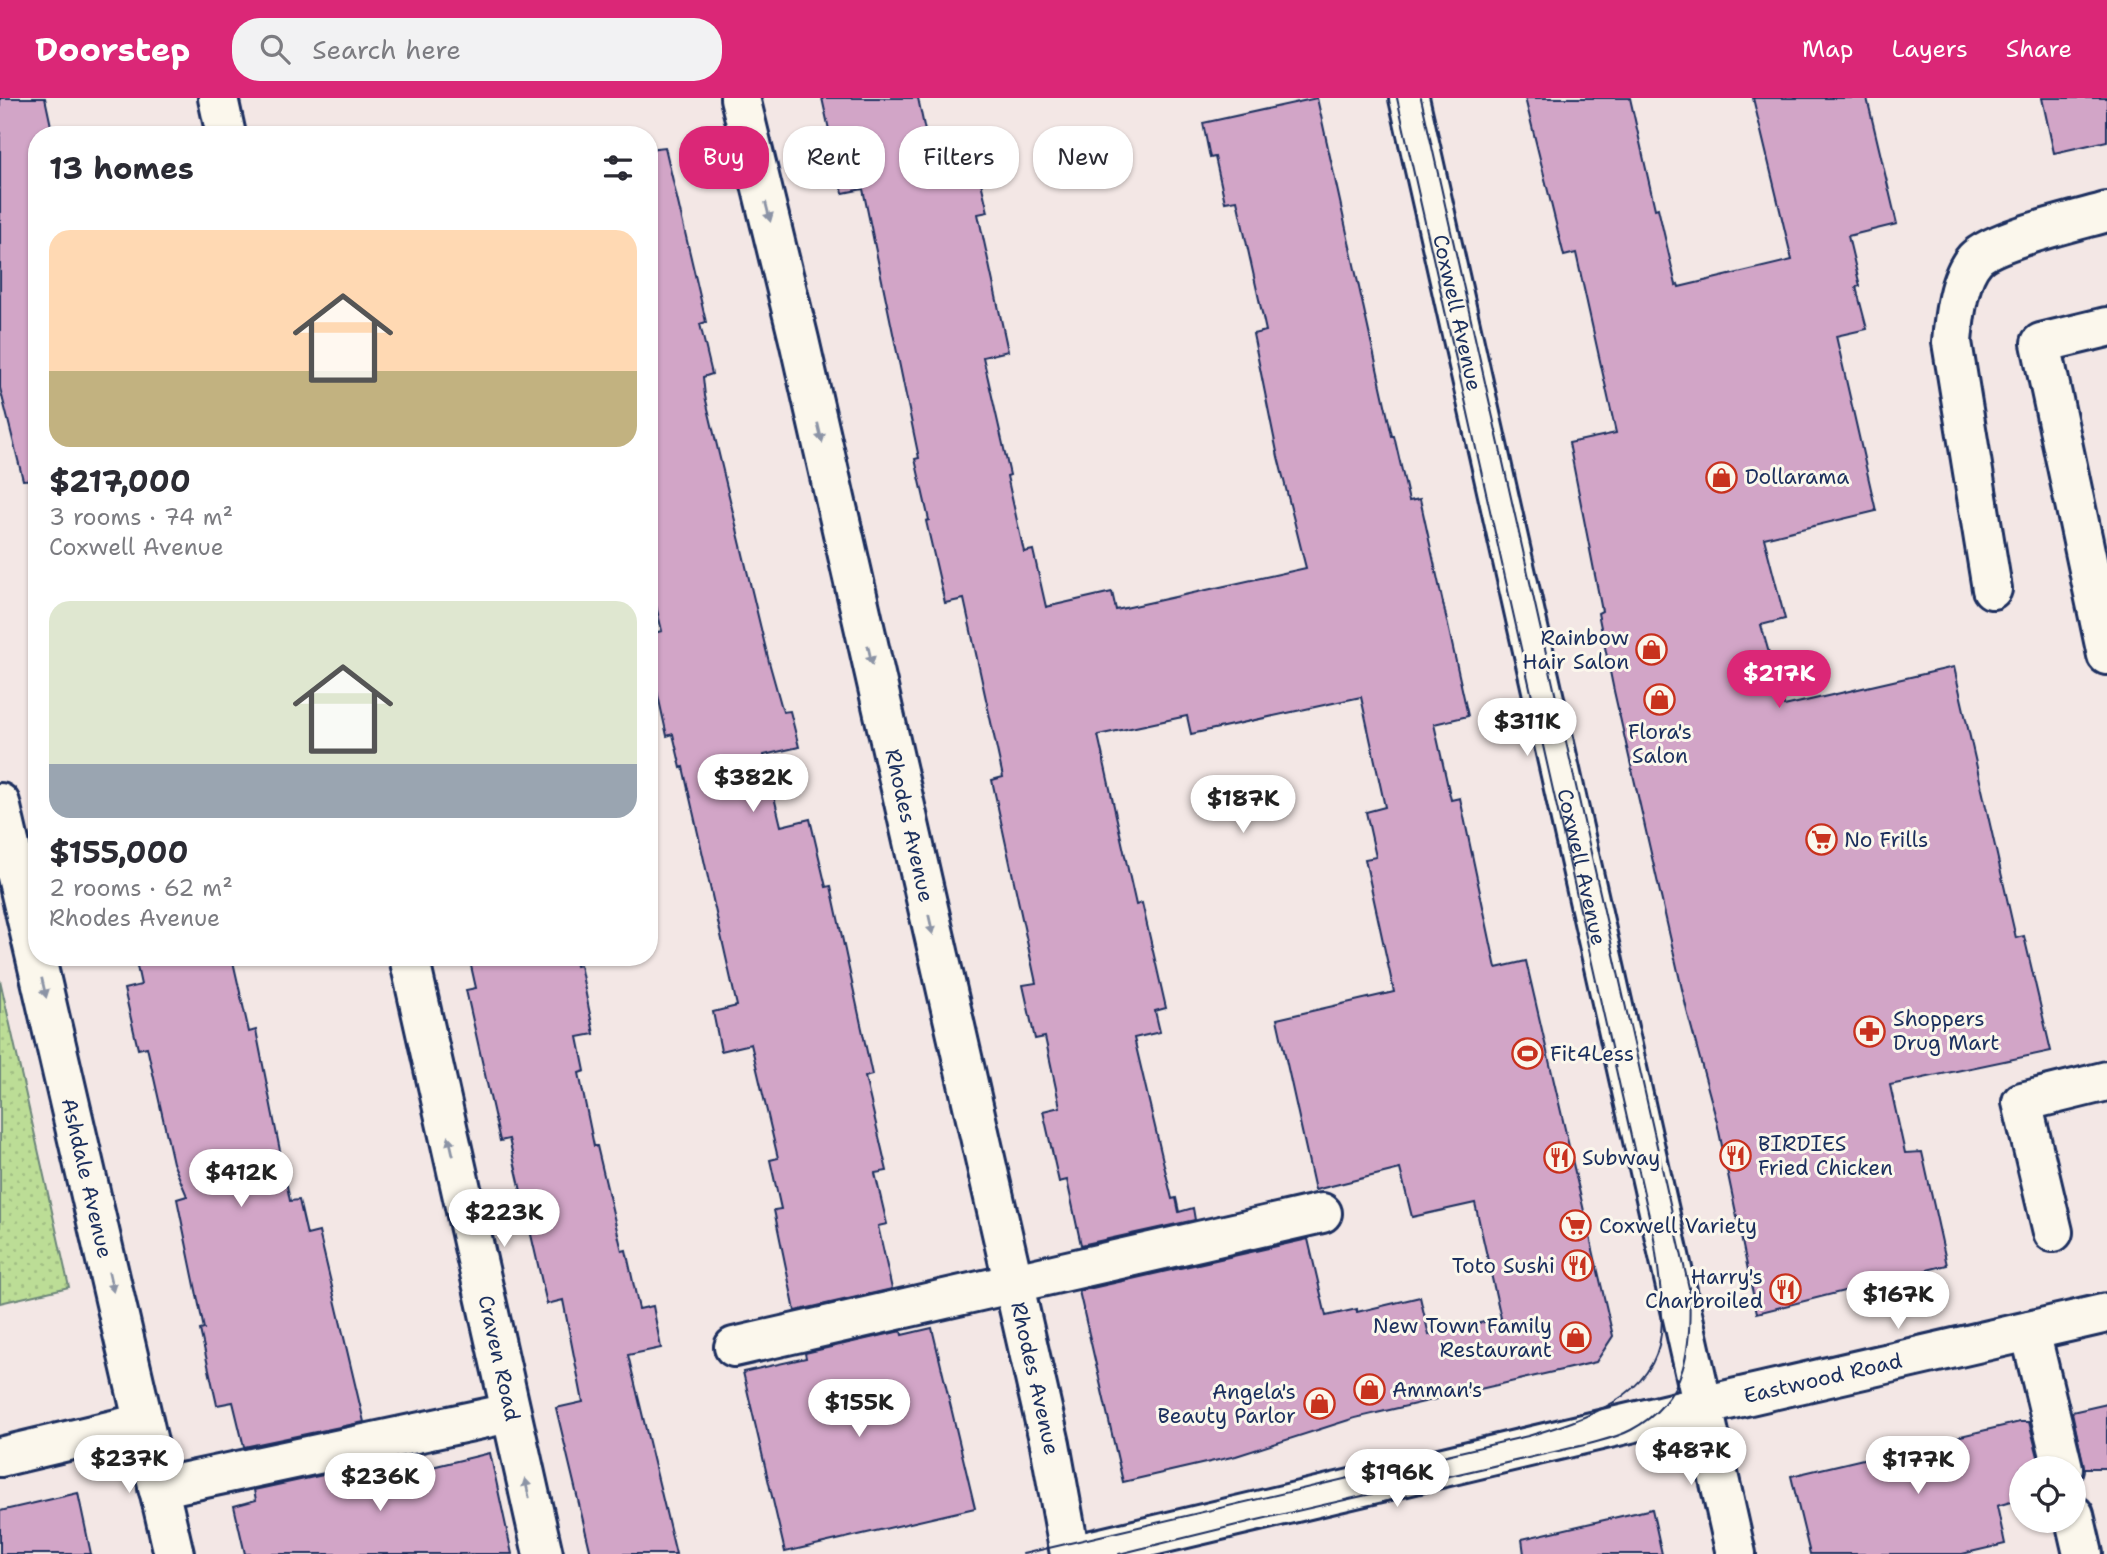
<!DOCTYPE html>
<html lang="en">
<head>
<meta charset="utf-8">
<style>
  body { margin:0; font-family:"Shantell Sans",sans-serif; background:#f2f2f3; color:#2b2b33; height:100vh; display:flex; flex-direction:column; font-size:26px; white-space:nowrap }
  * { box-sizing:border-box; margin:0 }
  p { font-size:23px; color:#7c7c81 }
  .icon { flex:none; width:38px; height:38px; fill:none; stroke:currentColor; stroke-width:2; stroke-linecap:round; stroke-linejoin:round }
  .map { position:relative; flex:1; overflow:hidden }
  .sheet { position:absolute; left:28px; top:28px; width:630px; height:840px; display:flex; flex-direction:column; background:#fff; border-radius:28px; box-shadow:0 2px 5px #0004 }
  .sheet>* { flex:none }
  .banner { position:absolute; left:679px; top:28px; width:665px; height:63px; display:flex; gap:14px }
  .buttons { position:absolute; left:2009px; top:1358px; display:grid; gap:14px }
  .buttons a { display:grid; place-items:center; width:77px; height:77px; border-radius:50%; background:#fff; box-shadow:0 2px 5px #0004; font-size:35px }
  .price { position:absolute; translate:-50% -60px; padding:0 16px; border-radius:24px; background:#fff; color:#222; font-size:23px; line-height:46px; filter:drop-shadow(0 2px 4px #0008) }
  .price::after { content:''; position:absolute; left:50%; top:42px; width:21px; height:16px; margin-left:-10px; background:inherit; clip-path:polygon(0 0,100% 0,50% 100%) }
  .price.current { background:#db2777; color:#fff }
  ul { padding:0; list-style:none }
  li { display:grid; align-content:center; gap:14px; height:371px; padding:0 21px }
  li span { display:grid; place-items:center; height:217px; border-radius:21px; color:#555 }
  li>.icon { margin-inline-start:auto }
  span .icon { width:126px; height:126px; fill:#fffc; stroke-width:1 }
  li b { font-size:30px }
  h2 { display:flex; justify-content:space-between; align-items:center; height:84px; padding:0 21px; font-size:30px }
  .pill { padding:0 24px; border-radius:28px; background:#fff; box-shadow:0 2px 5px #0004; font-size:24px; line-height:63px }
  .pill.current { background:#db2777; color:#fff }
  header { display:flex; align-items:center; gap:42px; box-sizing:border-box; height:98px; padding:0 35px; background:#db2777; color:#fff }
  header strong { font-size:33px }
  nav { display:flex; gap:38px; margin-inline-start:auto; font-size:24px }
  .search { width:490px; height:63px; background:#f2f2f3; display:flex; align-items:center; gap:18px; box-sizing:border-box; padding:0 24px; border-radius:28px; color:#7c7c81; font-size:26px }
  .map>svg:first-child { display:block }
  .grass { fill:url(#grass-dots); stroke:#6c867a; stroke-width:2 }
  .building { fill:#d2a5c7; stroke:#1b2f5e; stroke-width:2 }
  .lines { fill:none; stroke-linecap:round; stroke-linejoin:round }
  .minor-casing { stroke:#1b2f5e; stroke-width:44 }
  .major-casing { stroke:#1b2f5e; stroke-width:44 }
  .minor { stroke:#fbf7ec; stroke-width:38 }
  .major { stroke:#fbf7ec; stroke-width:38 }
  .tram { stroke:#1b2f5e; stroke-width:2 }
  .oneway { fill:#8b93a5 }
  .labels { text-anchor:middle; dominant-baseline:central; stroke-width:6; stroke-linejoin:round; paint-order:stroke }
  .street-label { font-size:21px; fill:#1b2f5e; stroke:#fbf7ec }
  .poi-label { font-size:21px; fill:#1b2f5e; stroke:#fbf7ec; text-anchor:start }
</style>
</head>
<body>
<header>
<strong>Doorstep</strong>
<div class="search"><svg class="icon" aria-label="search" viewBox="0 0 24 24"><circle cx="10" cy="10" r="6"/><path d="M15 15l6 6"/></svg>Search here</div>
<nav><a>Map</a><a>Layers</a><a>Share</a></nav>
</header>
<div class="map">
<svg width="2107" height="1456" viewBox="0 0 2107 1456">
  <defs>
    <pattern id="grass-dots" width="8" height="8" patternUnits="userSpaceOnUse" patternTransform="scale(1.75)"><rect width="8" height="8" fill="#bcdd96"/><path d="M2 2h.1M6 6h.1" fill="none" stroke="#a1be84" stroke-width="1.8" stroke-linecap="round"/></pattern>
  </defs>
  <rect width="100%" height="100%" fill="#f3e7e5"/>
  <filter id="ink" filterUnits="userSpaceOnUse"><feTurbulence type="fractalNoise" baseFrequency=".0143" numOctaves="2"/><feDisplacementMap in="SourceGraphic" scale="14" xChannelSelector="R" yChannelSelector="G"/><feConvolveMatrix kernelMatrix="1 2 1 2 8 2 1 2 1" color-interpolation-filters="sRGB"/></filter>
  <g filter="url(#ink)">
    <!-- grass -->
    <path class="grass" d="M 0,882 L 69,1189 L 0,1205 Z"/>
    <!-- building -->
    <g class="building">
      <path d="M 0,0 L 45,0 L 53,37 L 37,37 L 37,381 L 23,382 L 0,290 Z"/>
      <path d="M 822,0 L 918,0 L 936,85 L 979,76 L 988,114 L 978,116 L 1008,253 L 983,259 L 1010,377 L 1007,378 L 1024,454 L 1033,452 L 1046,509 L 1112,494 L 1116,512 L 1306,470 L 1278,359 L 1253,236 L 1266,233 L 1237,102 L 1225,104 L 1215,59 L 1210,60 L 1203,25 L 1317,0 L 1392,338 L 1394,338 L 1409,403 L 1420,401 L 1468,618 L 1434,626 L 1451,702 L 1460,700 L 1496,870 L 1526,863 L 1613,1238 L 1596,1264 L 1355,1320 L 1236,1358 L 1123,1384 L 1079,1193 L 1308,1141 L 1326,1218 L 1357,1211 L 1357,1214 L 1420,1199 L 1429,1237 L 1501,1220 L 1475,1105 L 1412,1119 L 1400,1071 L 1315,1092 L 1277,921 L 1394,894 L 1365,761 L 1376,759 L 1366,714 L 1385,709 L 1361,599 L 1191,636 L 1187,618 L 1098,637 L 1136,807 L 1142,805 L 1166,910 L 1155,913 L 1160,934 L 1134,940 L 1172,1101 L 1176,1100 L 1179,1114 L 1193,1110 L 1195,1122 L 1081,1147 L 1067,1082 L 1059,1084 L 1043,1013 L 1060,1009 L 1045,939 L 1035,941 L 1023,887 L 1036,885 L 992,682 L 1003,679 L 964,501 L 945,505 L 926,423 L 929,422 L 915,361 L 919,360 L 863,91 L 843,95 Z"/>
      <path d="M 1525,0 L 1630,0 L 1655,111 L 1658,110 L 1676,187 L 1678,186 L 1679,189 L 1792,162 L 1753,0 L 1867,0 L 1897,126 L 1848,138 L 1860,188 L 1856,189 L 1867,231 L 1836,238 L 1876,413 L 1764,440 L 1785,521 L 1761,527 L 1784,608 L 1954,569 L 2016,840 L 2024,838 L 2051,953 L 1890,987 L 1905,1055 L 1922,1054 L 1947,1167 L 1757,1215 L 1717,1024 L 1687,913 L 1614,593 L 1598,515 L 1602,513 L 1569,345 L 1616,335 L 1576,155 L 1564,158 Z"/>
      <path d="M 2042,0 L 2107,0 L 2107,43 L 2054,55 Z"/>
      <path d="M 665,49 L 706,224 L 700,226 L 712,276 L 703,279 L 705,298 L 769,564 L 783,614 L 790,613 L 799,649 L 764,657 L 781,728 L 810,721 L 826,789 L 831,788 L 872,977 L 865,979 L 887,1073 L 875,1075 L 887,1126 L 878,1128 L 892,1191 L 795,1213 L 774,1112 L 781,1111 L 770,1062 L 778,1060 L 751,946 L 721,953 L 713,914 L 737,908 L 683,669 L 681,670 L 673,636 L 667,638 L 649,557 L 649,536 L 662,533 L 649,478 L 649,51 Z"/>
      <path d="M 135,859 L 232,859 L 249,934 L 256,932 L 290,1103 L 299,1102 L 307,1137 L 319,1134 L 364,1324 L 244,1349 L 233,1304 L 217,1307 L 200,1232 L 204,1231 L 177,1101 L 187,1098 L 173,1065 L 147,949 L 138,951 L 124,891 L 141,887 Z"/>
      <path d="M 469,859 L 574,859 L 576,868 L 580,867 L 594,936 L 578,939 L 585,973 L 579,975 L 594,1048 L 597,1048 L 622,1153 L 626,1152 L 639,1211 L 653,1208 L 661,1250 L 628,1257 L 676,1456 L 591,1456 L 556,1310 L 583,1304 L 563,1202 L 547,1206 L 509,1041 L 500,1043 L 466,892 L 476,890 Z"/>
      <path d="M 932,1230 L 975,1410 L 785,1454 L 743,1274 L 806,1260 L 805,1255 L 901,1233 L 902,1237 Z"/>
      <path d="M 2107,1306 L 2107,1370 L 2084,1370 L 2072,1314 Z"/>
      <path d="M 2020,1324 L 2029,1324 L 2041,1370 L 2021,1370 L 2021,1401 L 1997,1408 L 2005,1446 L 1962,1456 L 1810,1456 L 1791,1378 Z"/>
      <path d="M 490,1355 L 512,1456 L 245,1456 L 234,1408 L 256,1402 L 254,1392 L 374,1366 L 378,1382 Z"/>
      <path d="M 78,1395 L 91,1456 L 0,1456 L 0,1413 Z"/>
      <path d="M 1652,1411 L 1662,1456 L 1524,1456 L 1522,1441 Z"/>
    </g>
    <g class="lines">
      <defs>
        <g id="minor">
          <path d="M 218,0 L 226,37"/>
          <path id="s1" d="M 740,0 L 799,242 L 1050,1346 L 1070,1456"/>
          <path d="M 2107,229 L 2041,245 L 2107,557"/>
          <path d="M 1992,491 L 1952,244 C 1954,219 1958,180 1975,161 C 1992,142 2079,122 2107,114"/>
          <path id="s2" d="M 0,705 L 174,1456"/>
          <path id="s3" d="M 409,859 L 543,1456"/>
          <path d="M 2053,1134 L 2022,1004 L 2107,983"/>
          <path d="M 2030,1233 L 2063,1370"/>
          <path d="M 734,1249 L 1322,1115"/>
          <path id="s4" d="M 1702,1308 L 2107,1215"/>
          <path d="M 0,1359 L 143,1325"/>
          <path d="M 158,1390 L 510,1315"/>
          <path d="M 2074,1417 L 2083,1456"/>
        </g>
        <g id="major">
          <path id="s5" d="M 1409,0 L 1736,1456"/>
          <path d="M 1076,1456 L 1702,1308"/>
        </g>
      </defs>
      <!-- minor casing -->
      <use href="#minor" class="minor-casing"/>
      <!-- major casing -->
      <use href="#major" class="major-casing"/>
      <!-- minor -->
      <use href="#minor" class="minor"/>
      <!-- major -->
      <use href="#major" class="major"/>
      <!-- tram -->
      <g class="tram">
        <path d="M 1023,1456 L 1528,1338 C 1581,1322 1654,1301 1661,1236 C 1664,1204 1658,1172 1654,1140 L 1397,0"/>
        <path d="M 1119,1456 L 1253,1423 L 1589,1346 C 1603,1342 1618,1339 1631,1332 C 1688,1302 1692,1247 1689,1190 L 1421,0"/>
      </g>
    </g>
    <!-- one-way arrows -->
    <defs><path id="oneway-solid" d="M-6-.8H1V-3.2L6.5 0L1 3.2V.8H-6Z" transform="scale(1.75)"/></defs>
    <g class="oneway">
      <use href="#oneway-solid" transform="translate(768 114) rotate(76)"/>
      <use href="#oneway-solid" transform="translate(820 335) rotate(77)"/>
      <use href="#oneway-solid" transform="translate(870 557) rotate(77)"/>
      <use href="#oneway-solid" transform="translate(931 827) rotate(77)"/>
      <use href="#oneway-solid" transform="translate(44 890) rotate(77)"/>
      <use href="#oneway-solid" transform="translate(451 1048) rotate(-103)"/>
      <use href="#oneway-solid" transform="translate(111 1184) rotate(77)"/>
      <use href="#oneway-solid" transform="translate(527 1390) rotate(-103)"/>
    </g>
  </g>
  <!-- icons -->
  <defs>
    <symbol id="shop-ring" viewBox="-11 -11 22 22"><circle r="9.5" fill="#fbf7ec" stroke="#c8321e" stroke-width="1.5"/><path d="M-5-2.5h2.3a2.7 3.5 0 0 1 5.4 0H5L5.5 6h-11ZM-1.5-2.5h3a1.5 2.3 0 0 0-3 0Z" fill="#c8321e"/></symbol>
    <symbol id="supermarket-ring" viewBox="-11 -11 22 22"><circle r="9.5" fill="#fbf7ec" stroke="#c8321e" stroke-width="1.5"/><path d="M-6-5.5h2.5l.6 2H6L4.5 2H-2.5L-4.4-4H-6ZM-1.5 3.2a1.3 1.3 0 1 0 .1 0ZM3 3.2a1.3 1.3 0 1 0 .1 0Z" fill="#c8321e"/></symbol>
    <symbol id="pharmacy-ring" viewBox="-11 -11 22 22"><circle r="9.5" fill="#fbf7ec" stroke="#c8321e" stroke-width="1.5"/><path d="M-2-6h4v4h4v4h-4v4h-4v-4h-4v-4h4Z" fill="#c8321e"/></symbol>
    <symbol id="stadium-ring" viewBox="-11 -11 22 22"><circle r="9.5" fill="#fbf7ec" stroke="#c8321e" stroke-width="1.5"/><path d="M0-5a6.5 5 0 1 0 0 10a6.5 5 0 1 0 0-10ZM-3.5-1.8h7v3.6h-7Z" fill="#c8321e"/></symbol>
    <symbol id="restaurant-ring" viewBox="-11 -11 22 22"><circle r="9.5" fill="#fbf7ec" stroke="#c8321e" stroke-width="1.5"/><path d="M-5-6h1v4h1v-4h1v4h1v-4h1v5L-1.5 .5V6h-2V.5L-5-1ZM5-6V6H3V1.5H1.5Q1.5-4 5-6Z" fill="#c8321e"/></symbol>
  </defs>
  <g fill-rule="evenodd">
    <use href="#shop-ring" x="1704" y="362" width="35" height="35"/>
    <use href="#shop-ring" x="1634" y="534" width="35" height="35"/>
    <use href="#shop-ring" x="1642" y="584" width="35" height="35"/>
    <use href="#supermarket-ring" x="1804" y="724" width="35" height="35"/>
    <use href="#pharmacy-ring" x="1852" y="916" width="35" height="35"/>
    <use href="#stadium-ring" x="1510" y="938" width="35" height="35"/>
    <use href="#restaurant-ring" x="1718" y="1040" width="35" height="35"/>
    <use href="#restaurant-ring" x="1542" y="1042" width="35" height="35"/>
    <use href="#supermarket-ring" x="1558" y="1110" width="35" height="35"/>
    <use href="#restaurant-ring" x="1560" y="1150" width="35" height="35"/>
    <use href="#restaurant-ring" x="1768" y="1174" width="35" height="35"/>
    <use href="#shop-ring" x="1558" y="1222" width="35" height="35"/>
    <use href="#shop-ring" x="1352" y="1274" width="35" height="35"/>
    <use href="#shop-ring" x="1302" y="1288" width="35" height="35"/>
  </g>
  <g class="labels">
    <!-- street labels -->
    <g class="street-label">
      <text stroke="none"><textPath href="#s5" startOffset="220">Coxwell Avenue</textPath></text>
      <text stroke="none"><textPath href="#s1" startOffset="747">Rhodes Avenue</textPath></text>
      <text stroke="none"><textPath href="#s5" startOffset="788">Coxwell Avenue</textPath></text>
      <text stroke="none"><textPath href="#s2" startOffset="385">Ashdale Avenue</textPath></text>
      <text stroke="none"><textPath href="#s3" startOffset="411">Craven Road</textPath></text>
      <text stroke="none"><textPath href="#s1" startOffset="1314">Rhodes Avenue</textPath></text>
      <text stroke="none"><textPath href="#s4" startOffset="124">Eastwood Road</textPath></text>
    </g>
    <!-- poi labels -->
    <g class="poi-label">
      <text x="1745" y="379">Dollarama</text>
      <text x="1629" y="540" text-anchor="end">Rainbow<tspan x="1629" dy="24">Hair Salon</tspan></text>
      <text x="1660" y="634" text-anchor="middle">Flora's<tspan x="1660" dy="24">Salon</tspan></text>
      <text x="1844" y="742">No Frills</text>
      <text x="1893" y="921">Shoppers<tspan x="1893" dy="24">Drug Mart</tspan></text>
      <text x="1550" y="956">Fit4Less</text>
      <text x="1758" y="1046">BIRDIES<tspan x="1758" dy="24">Fried Chicken</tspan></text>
      <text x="1582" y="1060">Subway</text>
      <text x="1599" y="1128">Coxwell Variety</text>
      <text x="1555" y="1168" text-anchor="end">Toto Sushi</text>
      <text x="1763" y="1179" text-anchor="end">Harry's<tspan x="1763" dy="24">Charbroiled</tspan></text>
      <text x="1552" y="1228" text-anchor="end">New Town Family<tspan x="1552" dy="24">Restaurant</tspan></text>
      <text x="1392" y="1292">Amman's</text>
      <text x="1296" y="1294" text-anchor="end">Angela's<tspan x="1296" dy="24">Beauty Parlor</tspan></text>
    </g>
  </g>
</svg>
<div class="buttons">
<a><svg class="icon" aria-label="locate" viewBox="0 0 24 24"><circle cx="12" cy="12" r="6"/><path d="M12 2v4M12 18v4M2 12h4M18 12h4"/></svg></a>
</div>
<b class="price current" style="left:1779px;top:612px">$217K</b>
<b class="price" style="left:1527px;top:660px">$311K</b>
<b class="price" style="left:753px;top:716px">$382K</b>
<b class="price" style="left:1243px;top:737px">$187K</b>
<b class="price" style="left:241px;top:1111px">$412K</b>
<b class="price" style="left:504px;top:1151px">$223K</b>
<b class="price" style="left:1898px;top:1233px">$167K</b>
<b class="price" style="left:859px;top:1341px">$155K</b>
<b class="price" style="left:1691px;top:1389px">$487K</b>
<b class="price" style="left:129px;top:1397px">$237K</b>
<b class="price" style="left:1918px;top:1398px">$177K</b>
<b class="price" style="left:1397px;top:1411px">$196K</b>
<b class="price" style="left:380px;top:1415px">$236K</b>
<div class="banner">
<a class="pill current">Buy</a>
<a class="pill">Rent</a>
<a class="pill">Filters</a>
<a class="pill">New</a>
</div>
<section class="sheet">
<h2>13 homes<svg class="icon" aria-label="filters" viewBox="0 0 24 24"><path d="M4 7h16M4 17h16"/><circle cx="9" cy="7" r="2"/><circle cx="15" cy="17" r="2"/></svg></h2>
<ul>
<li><span style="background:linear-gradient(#ffd9b3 65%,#c2b280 0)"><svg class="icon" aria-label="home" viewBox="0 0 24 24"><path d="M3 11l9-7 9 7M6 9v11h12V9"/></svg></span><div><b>$217,000</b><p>3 rooms · 74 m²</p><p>Coxwell Avenue</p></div></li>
<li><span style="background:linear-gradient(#dfe7d0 75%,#9aa5b1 0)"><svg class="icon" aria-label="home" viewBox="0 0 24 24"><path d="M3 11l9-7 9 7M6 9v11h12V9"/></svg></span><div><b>$155,000</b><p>2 rooms · 62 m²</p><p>Rhodes Avenue</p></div></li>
</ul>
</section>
</div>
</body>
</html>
